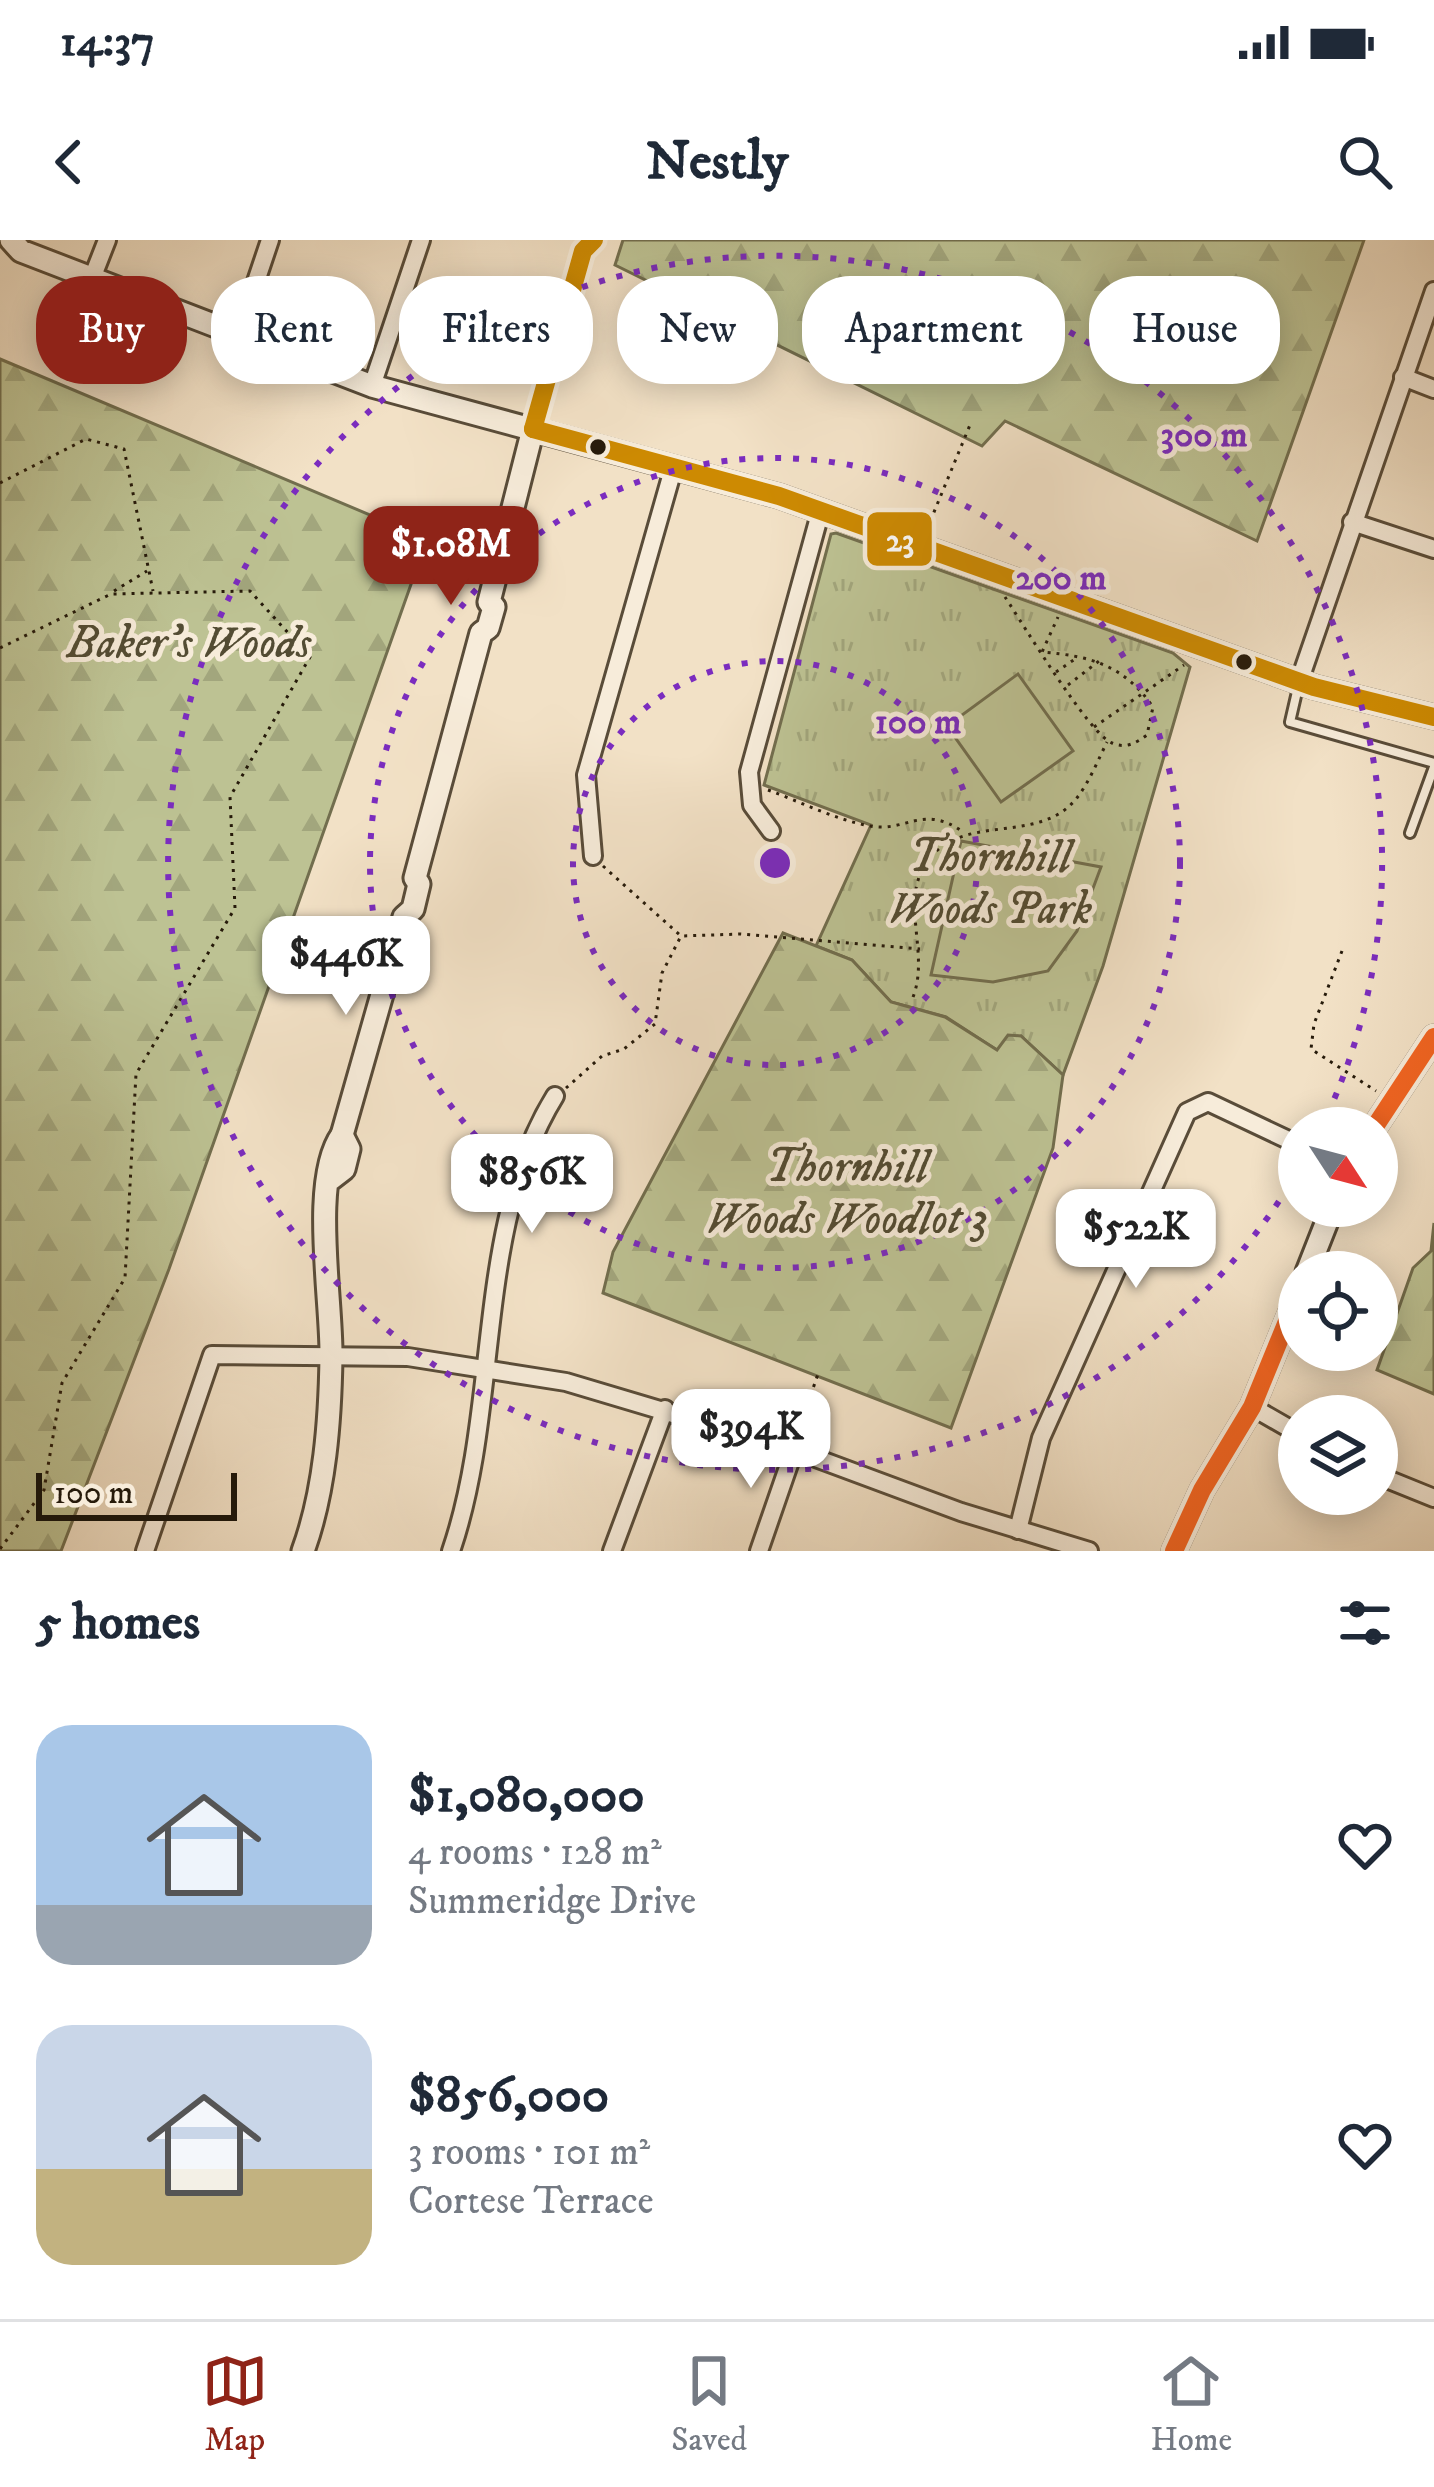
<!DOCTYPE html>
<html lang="en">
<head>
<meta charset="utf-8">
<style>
  body { margin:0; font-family:"IM FELL DW Pica",serif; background:#f6f6f7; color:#1f2937; height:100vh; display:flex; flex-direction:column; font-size:45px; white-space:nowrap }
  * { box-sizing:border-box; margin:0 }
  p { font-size:39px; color:#747a83 }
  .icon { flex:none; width:66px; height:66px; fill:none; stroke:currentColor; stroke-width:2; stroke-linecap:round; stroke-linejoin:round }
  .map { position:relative; height:1311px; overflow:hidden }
  .panel { display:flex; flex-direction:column; background:#fff; flex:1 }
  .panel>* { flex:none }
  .top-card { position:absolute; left:36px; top:36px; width:1362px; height:108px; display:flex; gap:24px }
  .needle { width:78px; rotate:126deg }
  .controls { position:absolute; left:1278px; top:867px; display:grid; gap:24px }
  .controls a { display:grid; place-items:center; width:120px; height:120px; border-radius:50%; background:#fff; box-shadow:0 6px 30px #0003; font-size:60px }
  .scale { position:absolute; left:36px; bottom:30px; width:201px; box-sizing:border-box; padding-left:12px; border:6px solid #261a0a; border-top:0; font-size:33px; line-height:42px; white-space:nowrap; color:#261a0a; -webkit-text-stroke:9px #f7ecda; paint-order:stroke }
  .price { position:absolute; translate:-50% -102px; padding:0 27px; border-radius:24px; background:#fff; color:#222; font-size:39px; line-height:78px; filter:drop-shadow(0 3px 6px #0008) }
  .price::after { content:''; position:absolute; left:50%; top:72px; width:36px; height:27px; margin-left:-18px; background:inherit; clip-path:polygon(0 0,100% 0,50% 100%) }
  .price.active { background:#8f2418; color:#fff }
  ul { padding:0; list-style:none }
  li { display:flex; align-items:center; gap:36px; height:300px; padding:0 36px }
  li span { display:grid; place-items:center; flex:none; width:336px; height:240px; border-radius:36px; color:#555 }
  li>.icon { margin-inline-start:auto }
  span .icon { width:144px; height:144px; fill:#fffc; stroke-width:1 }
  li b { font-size:51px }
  h2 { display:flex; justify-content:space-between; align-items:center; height:144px; padding:0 36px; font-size:51px }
  .chip { padding:0 42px; border-radius:48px; background:#fff; box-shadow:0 6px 30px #0003; font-size:42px; line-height:108px }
  .chip.active { background:#8f2418; color:#fff }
  .status { display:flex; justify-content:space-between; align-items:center; height:84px; padding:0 60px; background:#fff; direction:ltr }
  .status svg { height:33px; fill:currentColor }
  header { display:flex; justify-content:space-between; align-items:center; height:156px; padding:0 36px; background:#fff; font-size:54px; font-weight:700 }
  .tab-bar { display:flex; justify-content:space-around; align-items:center; height:168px; border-top:3px solid #e0e1e3; background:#fff; font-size:33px; color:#747a83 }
  .tab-bar a { display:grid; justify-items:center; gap:6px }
  .tab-bar .active { color:#8f2418 }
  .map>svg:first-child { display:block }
  .grass { fill:url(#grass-tufts); stroke:#726e4e; stroke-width:3 }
  .forest { fill:url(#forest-firs); stroke:#726e4e; stroke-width:3 }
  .pitch { fill:#bdc293; stroke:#726e4e; stroke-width:3 }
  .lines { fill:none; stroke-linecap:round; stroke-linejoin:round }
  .service-casing { stroke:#594c39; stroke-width:14 }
  .minor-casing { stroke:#594c39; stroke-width:22 }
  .tertiary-casing { stroke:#594c39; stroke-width:27 }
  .path { stroke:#261a0a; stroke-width:3; stroke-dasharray:3 6; stroke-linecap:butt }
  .service { stroke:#f7ecda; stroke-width:8 }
  .minor { stroke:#f7ecda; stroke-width:16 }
  .tertiary { stroke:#f7ecda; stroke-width:21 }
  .bus-1-casing { stroke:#f7ecda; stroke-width:27 }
  .bus-2-casing { stroke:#f7ecda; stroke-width:27 }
  .bus-1 { stroke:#cd8a02; stroke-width:18 }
  .bus-2 { stroke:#f26522; stroke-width:18 }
  .ring { fill:none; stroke:#7b2cbf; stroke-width:6; stroke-dasharray:6 12 }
  .bus-dot { fill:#261a0a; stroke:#f7ecda; stroke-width:4.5 }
  .labels { text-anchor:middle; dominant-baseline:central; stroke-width:10; stroke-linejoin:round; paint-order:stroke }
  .park-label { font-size:45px; font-style:italic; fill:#534c33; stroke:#f7ecda }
  .centre { fill:#7b2cbf; stroke:#f7ecda; stroke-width:6 }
  .ring-label { font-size:36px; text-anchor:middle; font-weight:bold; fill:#7b2cbf; stroke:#f7ecda; stroke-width:10; stroke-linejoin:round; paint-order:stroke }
  .line-badge { stroke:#f7ecda; stroke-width:4.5 }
  .badge-label { font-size:33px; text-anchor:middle; font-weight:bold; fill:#fff }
</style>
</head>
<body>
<div class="status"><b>14:37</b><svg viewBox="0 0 49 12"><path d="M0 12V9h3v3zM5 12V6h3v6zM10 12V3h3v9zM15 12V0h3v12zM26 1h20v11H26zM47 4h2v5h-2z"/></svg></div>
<header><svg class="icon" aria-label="back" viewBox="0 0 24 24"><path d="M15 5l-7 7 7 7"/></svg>Nestly<svg class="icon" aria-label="search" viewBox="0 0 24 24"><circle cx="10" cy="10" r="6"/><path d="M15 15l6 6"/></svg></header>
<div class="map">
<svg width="1434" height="1311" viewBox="0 0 1434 1311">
  <defs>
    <pattern id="grass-tufts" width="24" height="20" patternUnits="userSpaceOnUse" patternTransform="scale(3)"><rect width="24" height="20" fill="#bdc293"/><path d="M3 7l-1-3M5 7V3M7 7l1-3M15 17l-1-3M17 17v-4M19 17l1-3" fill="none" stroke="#a2a67d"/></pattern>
    <pattern id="forest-firs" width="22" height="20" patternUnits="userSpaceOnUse" patternTransform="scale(3)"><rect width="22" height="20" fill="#bdc293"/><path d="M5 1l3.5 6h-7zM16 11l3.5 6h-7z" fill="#a2a67d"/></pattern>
  </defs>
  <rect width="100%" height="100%" fill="#f2e1c6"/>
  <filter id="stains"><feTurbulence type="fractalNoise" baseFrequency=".00167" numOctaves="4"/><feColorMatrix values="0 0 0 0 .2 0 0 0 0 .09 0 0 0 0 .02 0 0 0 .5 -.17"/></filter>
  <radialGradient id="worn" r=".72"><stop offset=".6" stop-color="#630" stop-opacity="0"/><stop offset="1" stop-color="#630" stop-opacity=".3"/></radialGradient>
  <!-- grass -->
  <path class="grass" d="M 836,293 L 1173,413 L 1190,427 L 1103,726 L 1063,835 L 1021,796 L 997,810 L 946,777 L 891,762 L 852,720 L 816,706 L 871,585 L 764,545 L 831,294 Z"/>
  <!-- forest -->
  <g class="forest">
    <path d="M 623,0 L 1364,0 L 1257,301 L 1005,181 L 982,206 L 615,25 Z"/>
    <path d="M 0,119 L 427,299 L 169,1029 L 61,1311 L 0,1311 Z"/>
    <path d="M 783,693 L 852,720 L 891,762 L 945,777 L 997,810 L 1008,795 L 1021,796 L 1063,835 L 1053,908 L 951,1188 L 603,1053 L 613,1012 Z"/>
    <path d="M 1434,983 L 1434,1154 L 1377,1130 L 1413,1028 L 1431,1011 Z"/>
  </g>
  <!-- pitch -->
  <g class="pitch">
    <path d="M 1018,434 L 1073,511 L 1001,562 L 947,486 Z"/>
    <path d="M 961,601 L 1101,627 L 1077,691 L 1048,731 L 993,742 L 931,735 Z"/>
  </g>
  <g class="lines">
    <defs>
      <g id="service">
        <path d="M 1299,443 L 1290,482 L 1434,523"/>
        <path d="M 1410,593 L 1434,527"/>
      </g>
      <g id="minor">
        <path d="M 91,41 L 107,0"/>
        <path d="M 238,95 L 270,0"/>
        <path d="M 1403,137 L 1434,149"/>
        <path d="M 372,146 L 421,0"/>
        <path d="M 533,189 L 583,11 L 594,0"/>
        <path d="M 1352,282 L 1434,309"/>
        <path d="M 1299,442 L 1434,51"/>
        <path d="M 771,591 L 752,565 L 749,532 L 821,270"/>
        <path d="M 593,616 L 586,535 L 674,226"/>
        <path d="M 1252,1167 L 1299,1194"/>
        <path d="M 1377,1235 L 1434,1258"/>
        <path d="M 1018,1290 L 1041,1198 L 1187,872 L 1208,862 L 1299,905"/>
        <path d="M 145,1311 L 212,1115 L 408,1117 L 566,1142 L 794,1210 L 961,1272 L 1089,1311"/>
        <path d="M 451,1311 C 501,1166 474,987 555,856"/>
        <path d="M 612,1311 L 665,1169"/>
        <path d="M 759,1311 L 794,1210"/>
      </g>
      <g id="tertiary">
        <path d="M 11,0 L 21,11 L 372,146 L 779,256 L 1314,447 L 1434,477"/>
        <path d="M 1374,888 L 1434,797"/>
        <path d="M 342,895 L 404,677 L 413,669 L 419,644 L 415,638 L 481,393 L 488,388 L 494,367 L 489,362 L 533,189"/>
        <path d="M 1307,1032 L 1333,966"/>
        <path d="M 303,1311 C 325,1251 330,1180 331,1117 C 332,1061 310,939 342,895 L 349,909 L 344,929 L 331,939"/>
        <path d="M 1174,1311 L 1202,1250 L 1252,1167 L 1299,1052"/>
      </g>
    </defs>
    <!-- service casing -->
    <use href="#service" class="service-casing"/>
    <!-- minor casing -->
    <use href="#minor" class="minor-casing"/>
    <!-- tertiary casing -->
    <use href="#tertiary" class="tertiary-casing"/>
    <!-- path -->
    <g class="path">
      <path d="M 0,243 L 86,199 L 124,209 L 153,351"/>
      <path d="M 927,289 L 970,185"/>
      <path d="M 114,351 L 147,331"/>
      <path d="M 1005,357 C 1023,384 1089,494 1112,503 C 1126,509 1136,503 1147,495 L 1153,467 C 1124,425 1090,416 1042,412 L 1058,377"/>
      <path d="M 0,408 L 111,354 L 250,351 L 310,417 L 230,557 L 235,668 L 136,834 L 125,1038 L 62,1143 L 44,1250 L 0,1309"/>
      <path d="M 1056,432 L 1078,417"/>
      <path d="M 1068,445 L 1099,421"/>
      <path d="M 1094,487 L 1184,425"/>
      <path d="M 768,550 C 801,562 836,580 870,586 C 906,593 923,563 963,592"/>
      <path d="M 603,626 L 681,696 L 741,694 L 920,709"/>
      <path d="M 1342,711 L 1314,784 L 1311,809 L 1376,851"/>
      <path d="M 913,757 C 929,716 903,669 922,630 C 954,568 1036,608 1076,559 C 1089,543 1098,520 1107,502"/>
      <path d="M 566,848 L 602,816 L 624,809 L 655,784 L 662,733 L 681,696"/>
      <path d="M 796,1198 L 819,1131"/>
    </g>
    <!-- service -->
    <use href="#service" class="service"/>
    <!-- minor -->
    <use href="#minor" class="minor"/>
    <!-- tertiary -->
    <use href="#tertiary" class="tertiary"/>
    <defs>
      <g id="bus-1">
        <path d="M 533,189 L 779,256 L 1314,447 L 1434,477"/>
        <path d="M 533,189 L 583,11 L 594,0"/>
      </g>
      <g id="bus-2">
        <path d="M 1374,888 L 1434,797"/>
        <path d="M 1174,1311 L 1202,1250 L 1252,1167 L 1299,1052"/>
      </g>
    </defs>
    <!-- bus-1 casing -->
    <use href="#bus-1" class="bus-1-casing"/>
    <!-- bus-2 casing -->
    <use href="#bus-2" class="bus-2-casing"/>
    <!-- bus-1 -->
    <use href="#bus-1" class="bus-1"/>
    <!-- bus-2 -->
    <use href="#bus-2" class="bus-2"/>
  </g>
  <!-- distance rings -->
  <g class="ring">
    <circle cx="775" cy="623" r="202"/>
    <circle cx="775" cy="623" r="405"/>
    <path d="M1298 931A607 607 0 1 1 1323 884"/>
  </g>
  <!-- markers -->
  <g class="bus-dot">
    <circle cx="598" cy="207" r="10"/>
    <circle cx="1244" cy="422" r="10"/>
  </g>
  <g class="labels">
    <!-- park labels -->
    <g class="park-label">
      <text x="189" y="404">Baker's Woods</text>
      <text x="990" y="618">Thornhill<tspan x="990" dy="52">Woods Park</tspan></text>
      <text x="847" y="928">Thornhill<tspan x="847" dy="52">Woods Woodlot 3</tspan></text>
    </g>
  </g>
  <circle cx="775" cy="623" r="18" class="centre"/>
  <g class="ring-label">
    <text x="1204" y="206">300 m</text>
    <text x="1061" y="349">200 m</text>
    <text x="918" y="493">100 m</text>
  </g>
  <rect class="line-badge" x="865" y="270" width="69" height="58" rx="12" fill="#cd8a02"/>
  <g class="badge-label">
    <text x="900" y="311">23</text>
  </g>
  <rect width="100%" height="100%" filter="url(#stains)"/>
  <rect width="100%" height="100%" fill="url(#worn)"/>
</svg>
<div class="controls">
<a><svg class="needle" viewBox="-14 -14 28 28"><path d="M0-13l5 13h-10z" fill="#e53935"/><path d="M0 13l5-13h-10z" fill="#747a83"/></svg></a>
<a><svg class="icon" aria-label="locate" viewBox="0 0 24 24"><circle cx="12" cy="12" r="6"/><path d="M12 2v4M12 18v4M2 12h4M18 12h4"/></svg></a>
<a><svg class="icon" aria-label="layers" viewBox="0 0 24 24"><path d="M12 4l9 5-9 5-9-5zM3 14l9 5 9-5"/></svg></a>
</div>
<div class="scale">100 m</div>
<b class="price active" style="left:451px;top:368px">$1.08M</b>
<b class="price" style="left:346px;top:778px">$446K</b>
<b class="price" style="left:532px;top:996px">$856K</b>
<b class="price" style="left:1136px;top:1051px">$522K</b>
<b class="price" style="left:751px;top:1251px">$394K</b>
<div class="top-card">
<a class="chip active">Buy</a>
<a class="chip">Rent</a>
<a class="chip">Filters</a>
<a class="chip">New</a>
<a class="chip">Apartment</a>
<a class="chip">House</a>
</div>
</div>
<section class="panel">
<h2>5 homes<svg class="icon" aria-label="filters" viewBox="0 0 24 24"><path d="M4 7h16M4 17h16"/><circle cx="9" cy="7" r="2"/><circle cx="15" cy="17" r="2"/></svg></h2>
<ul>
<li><span style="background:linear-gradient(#a9c7e8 75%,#9aa5b1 0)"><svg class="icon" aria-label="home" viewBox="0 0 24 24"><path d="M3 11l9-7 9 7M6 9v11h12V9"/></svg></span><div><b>$1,080,000</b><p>4 rooms · 128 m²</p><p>Summeridge Drive</p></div><svg class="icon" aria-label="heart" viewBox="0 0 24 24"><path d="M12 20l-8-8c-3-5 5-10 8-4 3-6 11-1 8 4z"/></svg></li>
<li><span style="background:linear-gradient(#c9d6e8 60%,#c2b280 0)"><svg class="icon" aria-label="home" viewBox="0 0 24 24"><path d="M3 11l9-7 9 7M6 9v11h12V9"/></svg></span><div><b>$856,000</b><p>3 rooms · 101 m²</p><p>Cortese Terrace</p></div><svg class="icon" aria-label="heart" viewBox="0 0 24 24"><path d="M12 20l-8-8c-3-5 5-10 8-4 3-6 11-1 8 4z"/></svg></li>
</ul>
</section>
<nav class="tab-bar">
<a class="active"><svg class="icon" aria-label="map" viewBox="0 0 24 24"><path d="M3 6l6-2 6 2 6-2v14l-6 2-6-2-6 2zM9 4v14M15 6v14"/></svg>Map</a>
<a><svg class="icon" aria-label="saved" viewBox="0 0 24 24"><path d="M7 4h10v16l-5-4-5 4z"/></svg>Saved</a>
<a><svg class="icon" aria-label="home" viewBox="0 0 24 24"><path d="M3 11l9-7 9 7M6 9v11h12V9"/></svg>Home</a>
</nav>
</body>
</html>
